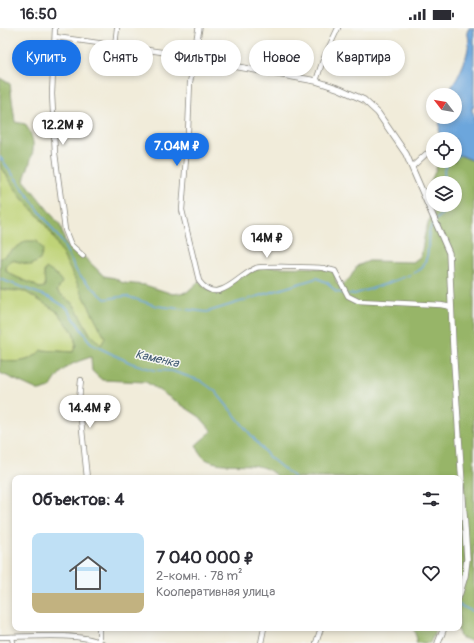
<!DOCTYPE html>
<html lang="ru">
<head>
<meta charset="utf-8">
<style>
  body { margin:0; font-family:Pangolin,sans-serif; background:#f2f2f3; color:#2b2b33; height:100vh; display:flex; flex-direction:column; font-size:15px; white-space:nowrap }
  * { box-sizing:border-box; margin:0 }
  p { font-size:13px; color:#7c7c81 }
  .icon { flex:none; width:22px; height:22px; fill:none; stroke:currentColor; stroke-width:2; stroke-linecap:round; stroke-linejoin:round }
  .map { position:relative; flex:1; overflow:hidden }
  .panel { position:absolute; left:12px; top:447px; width:450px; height:156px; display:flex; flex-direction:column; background:#fff; border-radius:8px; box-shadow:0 2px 6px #0003 }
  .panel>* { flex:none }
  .top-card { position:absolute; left:12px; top:12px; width:450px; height:36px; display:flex; gap:8px }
  .needle { width:26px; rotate:301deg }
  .controls { position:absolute; left:426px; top:60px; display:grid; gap:8px }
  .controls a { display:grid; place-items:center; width:36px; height:36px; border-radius:50%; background:#fff; box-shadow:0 2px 6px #0003; font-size:20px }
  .price { position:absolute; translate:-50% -34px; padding:0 9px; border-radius:14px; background:#fff; color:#222; font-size:13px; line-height:26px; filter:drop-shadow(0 1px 2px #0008) }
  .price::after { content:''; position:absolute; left:50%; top:24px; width:12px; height:9px; margin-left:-6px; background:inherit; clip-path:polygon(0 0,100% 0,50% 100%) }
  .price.active { background:#1a73e8; color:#fff }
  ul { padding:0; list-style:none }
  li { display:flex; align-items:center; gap:12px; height:100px; padding:0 20px }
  li span { display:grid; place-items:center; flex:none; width:112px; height:80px; border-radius:8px; color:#555 }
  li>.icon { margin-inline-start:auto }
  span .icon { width:48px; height:48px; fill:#fffc; stroke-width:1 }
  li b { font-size:17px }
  h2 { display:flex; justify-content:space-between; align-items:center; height:48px; padding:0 20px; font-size:17px }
  .pill { padding:0 14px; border-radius:18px; background:#fff; box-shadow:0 2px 6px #0003; font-size:14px; line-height:36px }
  .pill.active { background:#1a73e8; color:#fff }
  .status { display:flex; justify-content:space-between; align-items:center; height:28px; padding:0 20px; background:#fff; direction:ltr }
  .status svg { height:11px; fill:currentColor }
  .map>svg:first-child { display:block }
  .green { fill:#bfd377; stroke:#6e784a }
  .forest { fill:#97b568; stroke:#5a6842 }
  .water { fill:#6ca6dc; stroke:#44617c }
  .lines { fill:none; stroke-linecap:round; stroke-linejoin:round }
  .stream { stroke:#6ca6dc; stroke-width:1.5 }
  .minor-casing { stroke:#86847b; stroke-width:6 }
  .tertiary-casing { stroke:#86847b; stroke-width:7 }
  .minor { stroke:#fff; stroke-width:4.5 }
  .tertiary { stroke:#fff; stroke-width:5.5 }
  .labels { text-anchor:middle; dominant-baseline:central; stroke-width:3; stroke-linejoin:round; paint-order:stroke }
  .water-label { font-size:12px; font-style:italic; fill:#405a72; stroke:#f6f6f2 }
</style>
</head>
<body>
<div class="status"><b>16:50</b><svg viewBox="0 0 49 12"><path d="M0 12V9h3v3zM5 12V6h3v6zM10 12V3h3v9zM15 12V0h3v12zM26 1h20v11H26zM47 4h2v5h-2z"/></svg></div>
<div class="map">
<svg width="474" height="615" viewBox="0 0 474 615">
  <rect width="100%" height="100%" fill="#f6f6f2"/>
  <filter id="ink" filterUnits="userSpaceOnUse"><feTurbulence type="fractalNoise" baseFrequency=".025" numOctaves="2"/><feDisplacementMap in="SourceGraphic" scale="8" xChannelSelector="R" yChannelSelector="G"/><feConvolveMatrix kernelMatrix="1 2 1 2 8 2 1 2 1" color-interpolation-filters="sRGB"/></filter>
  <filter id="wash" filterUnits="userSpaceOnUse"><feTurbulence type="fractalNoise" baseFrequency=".012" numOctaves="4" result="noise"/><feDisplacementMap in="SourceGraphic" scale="16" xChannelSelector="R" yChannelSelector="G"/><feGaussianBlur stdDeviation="0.9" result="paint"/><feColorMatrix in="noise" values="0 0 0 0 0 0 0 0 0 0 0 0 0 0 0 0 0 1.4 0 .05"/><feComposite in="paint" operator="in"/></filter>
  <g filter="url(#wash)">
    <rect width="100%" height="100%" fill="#f1ecda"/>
    <!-- green -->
    <g class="green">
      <path d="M 0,137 L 20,168 L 40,190 L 52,206 L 106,310 L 101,317 L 90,306 L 74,277 L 57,263 L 59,258 L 44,244 L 45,259 L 39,260 C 27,252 16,251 6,243 L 6,237 L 12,232 L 32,237 L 26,213 L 0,231 Z"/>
      <path d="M 0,261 L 26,264 L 58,284 L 73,304 L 76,317 L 73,324 L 41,322 C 30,335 16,335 0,332 Z"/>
    </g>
    <!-- forest -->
    <g class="forest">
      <path d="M 0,50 L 10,56 L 15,94 L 25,96 C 40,117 31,129 24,152 L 60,197 L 66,216 L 74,225 L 83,228 L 104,248 L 115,250 L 123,255 L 145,257 L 173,266 L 187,264 L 199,253 C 218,279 239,243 258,239 C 263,238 271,239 276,239 C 296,240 316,238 335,243 L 336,255 L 341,258 L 350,250 L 357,238 L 369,233 L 413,234 L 421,228 C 424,211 425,195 436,182 L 435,177 L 455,177 L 455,155 L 433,155 L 433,168 L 430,156 L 439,133 L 455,133 L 455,125 L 474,133 L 474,614 L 460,609 L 457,600 L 459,600 L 459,450 L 278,450 C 260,427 225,444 204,430 C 200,427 198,420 196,417 L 212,403 L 200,389 L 146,354 L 102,352 L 92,343 L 91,329 C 67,337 63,339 50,360 L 40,363 L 0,345 L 0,332 C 16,335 30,335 41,322 L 73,324 L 76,317 L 73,304 L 58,284 L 26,264 L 0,261 L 0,231 L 26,213 L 37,213 L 43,222 L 40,232 L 31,237 L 12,232 L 6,237 L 6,243 C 16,251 28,252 39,260 L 45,259 L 44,244 L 46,240 L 57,247 L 62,254 L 57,263 L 74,277 L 90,306 L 101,317 L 105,310 L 52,206 L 40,190 L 20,168 L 0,137 Z"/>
      <path d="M 413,600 L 437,600 L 430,615 L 416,615 L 417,611 Z"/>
    </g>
    <!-- water -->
    <path class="water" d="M 469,0 L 474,0 L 474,76 L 472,82 L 474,87 L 474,133 L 455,125 L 455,111 L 441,111 L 439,105 L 440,89 L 455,89 L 455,67 L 445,67 C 457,55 474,20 467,4 Z"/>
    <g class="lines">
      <!-- stream -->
      <g class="stream">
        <path d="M 0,129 L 62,214 L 78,246 L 105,271 L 126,268 L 157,278 L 207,284 L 317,250 L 328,255 L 336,264 L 344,265"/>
        <path d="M 455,131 L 461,126"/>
        <path d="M 445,155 L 444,142 L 448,133"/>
        <path d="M 436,192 L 444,184 L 444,177"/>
        <path d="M 0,251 L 51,270 L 67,280 L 91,316 L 131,335 L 154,342 L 172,343 L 201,353 L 215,363 L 269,429 L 295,450"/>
        <path d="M 348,266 L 355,266 C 367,262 414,248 422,240 C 424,237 426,231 427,228 C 430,217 425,204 434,195"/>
        <path d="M 459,577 L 474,584"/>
      </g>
    </g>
  </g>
  <g filter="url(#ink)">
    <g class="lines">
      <defs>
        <g id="minor">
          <path d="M 55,0 L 52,66 L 55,125 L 65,202 L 71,217 L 83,228"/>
          <path d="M 56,9 L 190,28 L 200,27"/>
          <path d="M 115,18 L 117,0"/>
          <path d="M 200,27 L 194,36 L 190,54 L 188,104 L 182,182 L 199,253 C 218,279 238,247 256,240 C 260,238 317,239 323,240 C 327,241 331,242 335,243 L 348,268 L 358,273 L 441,277 L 451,279"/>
          <path d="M 316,53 L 323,32 L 338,0"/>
          <path d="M 412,139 L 426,126"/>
          <path d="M 81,352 L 79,372 L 87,450"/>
          <path d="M 99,600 L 99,614"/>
          <path d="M 0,609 C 27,609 79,604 102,615"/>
          <path d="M 12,609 L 13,615"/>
          <path d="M 261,615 L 264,600"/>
          <path d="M 316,615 L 321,600"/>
        </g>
        <g id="tertiary">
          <path d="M 199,0 L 197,11 L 200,27 L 211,34 L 316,53 L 340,61 L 364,72 L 378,85 L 406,126 L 449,225 L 453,319 L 467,531 L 465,548 L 459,568"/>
          <path d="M 438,615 L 444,600"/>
        </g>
      </defs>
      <!-- minor casing -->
      <use href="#minor" class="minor-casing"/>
      <!-- tertiary casing -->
      <use href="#tertiary" class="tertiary-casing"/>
      <!-- minor -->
      <use href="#minor" class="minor"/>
      <!-- tertiary -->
      <use href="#tertiary" class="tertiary"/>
    </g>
  </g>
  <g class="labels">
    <!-- water labels -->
    <g class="water-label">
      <text transform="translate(157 331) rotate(13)">Каменка</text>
    </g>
  </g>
</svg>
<div class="controls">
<a><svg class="needle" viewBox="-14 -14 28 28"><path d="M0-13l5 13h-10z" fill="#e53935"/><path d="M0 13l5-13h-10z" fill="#7c7c81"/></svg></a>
<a><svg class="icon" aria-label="locate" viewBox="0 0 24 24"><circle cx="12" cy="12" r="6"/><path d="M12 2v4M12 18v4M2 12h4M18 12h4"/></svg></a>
<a><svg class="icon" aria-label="layers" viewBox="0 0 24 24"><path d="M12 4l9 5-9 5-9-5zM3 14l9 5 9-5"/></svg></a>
</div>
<b class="price" style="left:63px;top:118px">12.2M ₽</b>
<b class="price active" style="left:177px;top:139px">7.04M ₽</b>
<b class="price" style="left:267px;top:231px">14M ₽</b>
<b class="price" style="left:90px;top:401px">14.4M ₽</b>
<div class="top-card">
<a class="pill active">Купить</a>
<a class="pill">Снять</a>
<a class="pill">Фильтры</a>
<a class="pill">Новое</a>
<a class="pill">Квартира</a>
</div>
<section class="panel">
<h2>Объектов: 4<svg class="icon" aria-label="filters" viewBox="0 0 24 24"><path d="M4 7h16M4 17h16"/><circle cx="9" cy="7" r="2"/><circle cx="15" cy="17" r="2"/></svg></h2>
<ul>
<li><span style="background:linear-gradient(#bfe0f5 75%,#c2b280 0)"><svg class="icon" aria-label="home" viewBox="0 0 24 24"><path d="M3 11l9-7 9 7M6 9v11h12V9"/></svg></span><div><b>7 040 000 ₽</b><p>2-комн. · 78 m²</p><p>Кооперативная улица</p></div><svg class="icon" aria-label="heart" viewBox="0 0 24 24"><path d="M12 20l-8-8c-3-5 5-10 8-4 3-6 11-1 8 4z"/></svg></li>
</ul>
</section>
</div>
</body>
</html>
